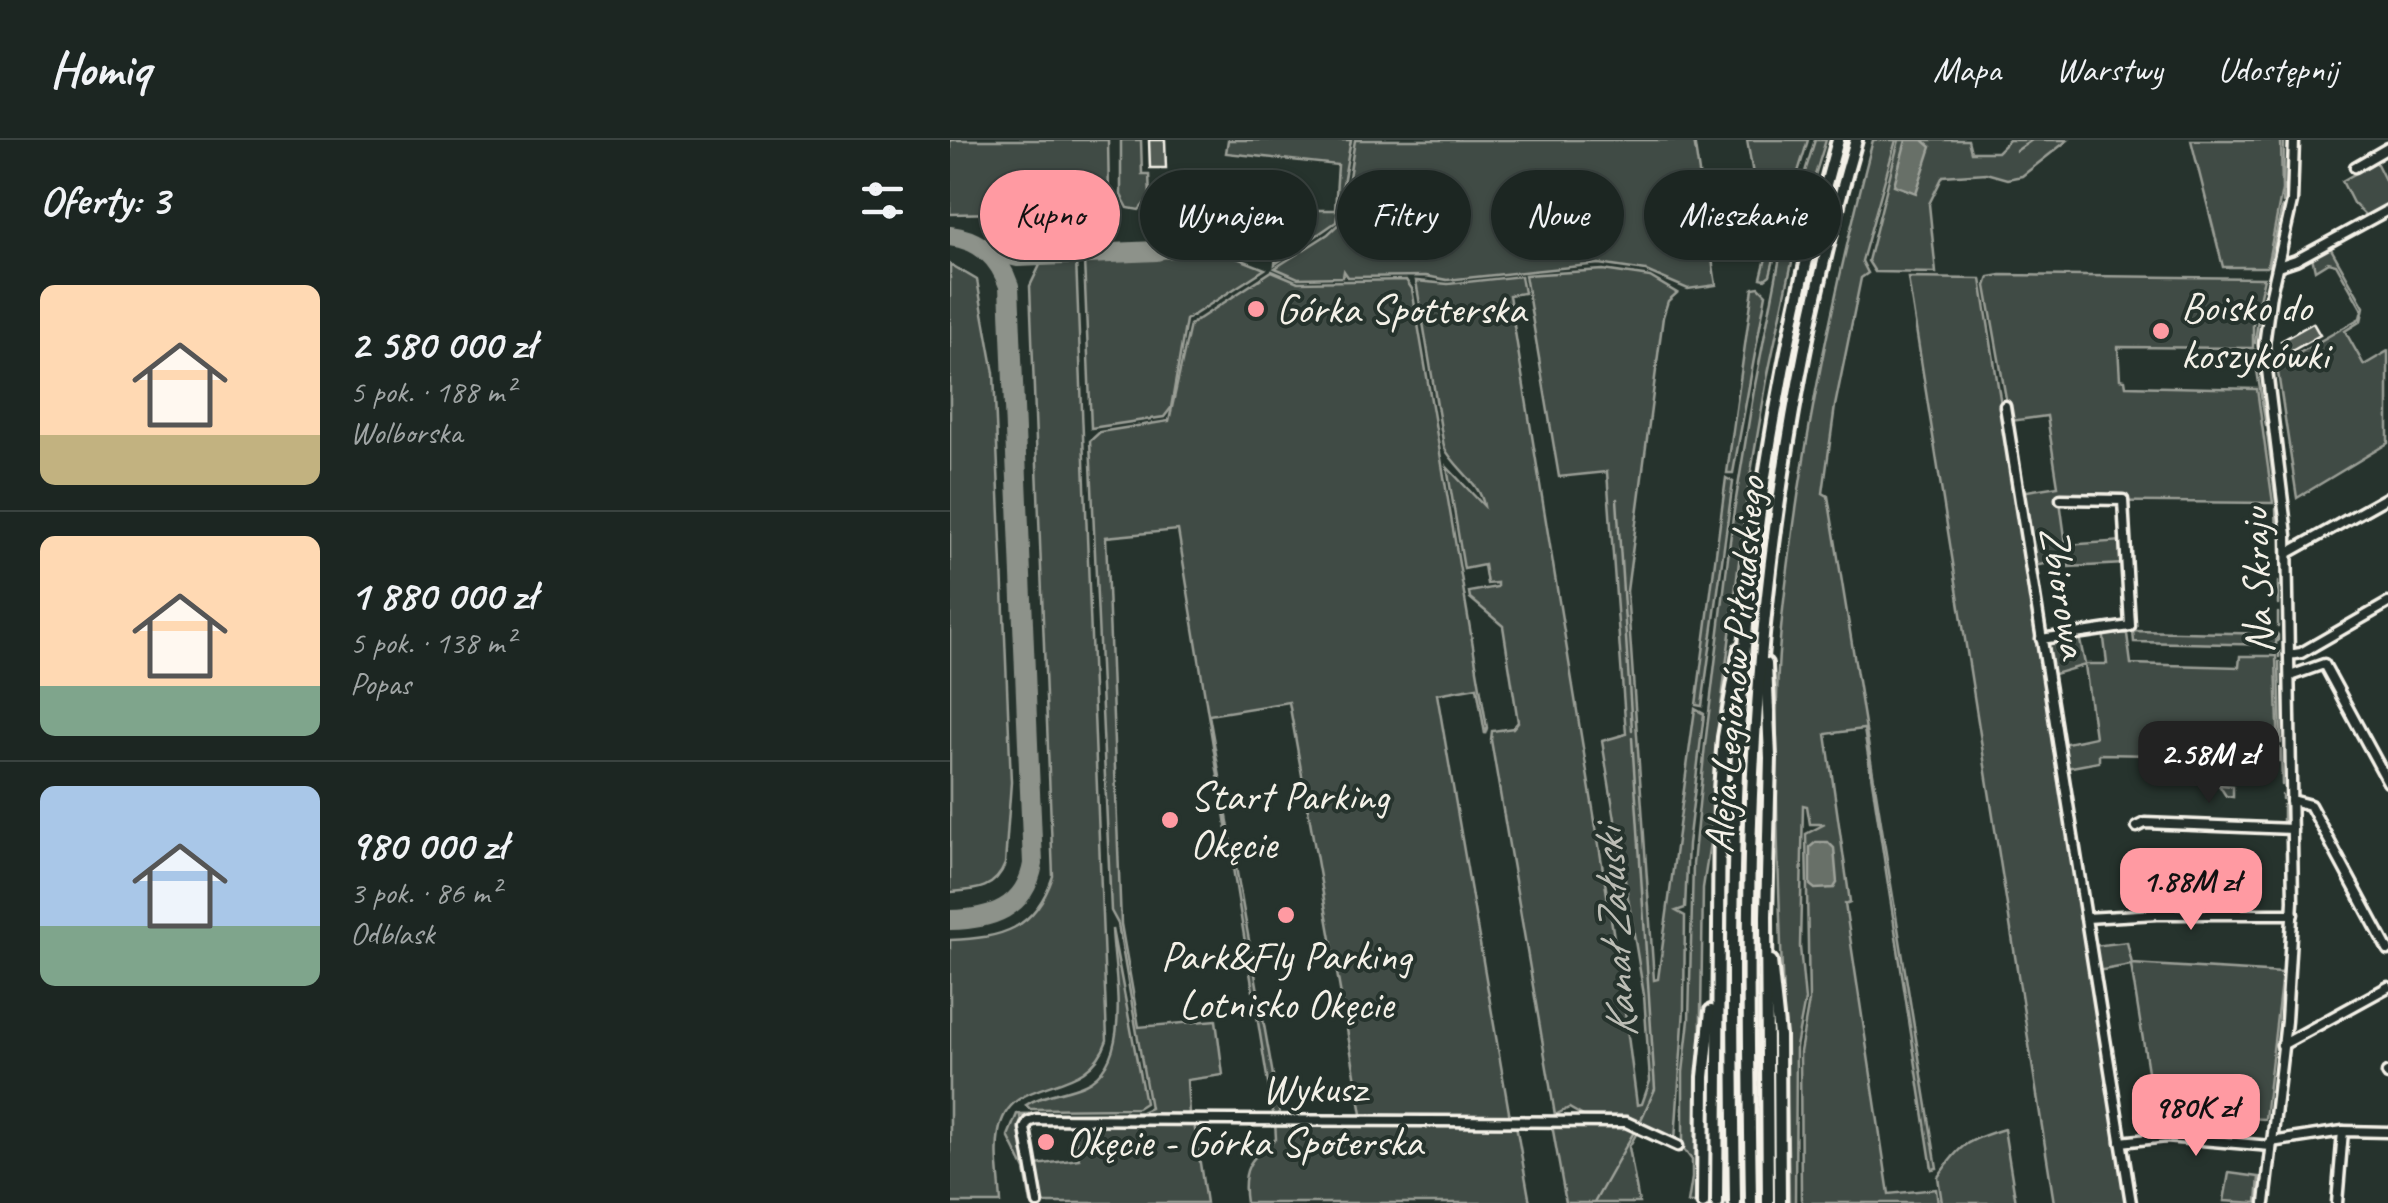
<!DOCTYPE html>
<html lang="pl">
<head>
<meta charset="utf-8">
<style>
  body { margin:0; font-family:Caveat,sans-serif; background:#29322f; color:#f1f3f6; height:100vh; display:flex; flex-direction:column; font-size:38px; white-space:nowrap }
  * { box-sizing:border-box; margin:0 }
  p { font-size:32px; color:#a0a5a5 }
  .icon { flex:none; width:55px; height:55px; fill:none; stroke:currentColor; stroke-width:2; stroke-linecap:round; stroke-linejoin:round }
  .map { position:relative; flex:1; overflow:hidden }
  .panel { display:flex; flex-direction:column; background:#1c2622; width:950px }
  .panel>* { flex:none }
  .guide { position:absolute; left:30px; top:30px; width:950px; height:90px; display:flex; gap:20px }
  .price { position:absolute; translate:-50% -85px; padding:0 22px; border-radius:20px; background:#ff9aa2; color:#111; font-size:32px; line-height:65px; filter:drop-shadow(0 2px 5px #0008) }
  .price::after { content:''; position:absolute; left:50%; top:60px; width:30px; height:22px; margin-left:-15px; background:inherit; clip-path:polygon(0 0,100% 0,50% 100%) }
  .price.current { background:#222; color:#fff }
  ul { padding:0; list-style:none }
  li { display:flex; align-items:center; gap:30px; height:250px; padding:0 40px }
  li+li { border-top:2px solid #3a4340 }
  li span { display:grid; place-items:center; flex:none; width:280px; height:200px; border-radius:15px; color:#555 }
  li>.icon { margin-inline-start:auto }
  span .icon { width:120px; height:120px; fill:#fffc; stroke-width:1 }
  li b { font-size:42px }
  h2 { display:flex; justify-content:space-between; align-items:center; height:120px; padding:0 40px; font-size:42px }
  .tag { padding:0 35px; border-radius:45px; background:#1c2622; box-shadow:0 2px 8px #0004,0 0 0 2px #3a4340; font-size:35px; line-height:90px }
  .tag.current { background:#ff9aa2; color:#111 }
  header { display:flex; align-items:center; gap:60px; box-sizing:border-box; height:140px; padding:0 50px; background:#1c2622; border-bottom:2px solid #3a4340 }
  header strong { font-size:48px }
  nav { display:flex; gap:55px; margin-inline-start:auto; font-size:35px }
  main { display:flex; flex:1; min-height:0 }
  .map>svg:first-child { display:block }
  .green { fill:#414b45; stroke:#9a9e96; stroke-width:2.5 }
  .water { fill:#676f68; stroke:#9fa39b; stroke-width:2.5 }
  .lines { fill:none; stroke-linecap:round; stroke-linejoin:round }
  .stream { stroke:#9fa39b; stroke-width:2.5 }
  .taxiway { stroke:#8d928a; stroke-width:20 }
  .building { fill:#525c55; stroke:#f4f1e8; stroke-width:2.5 }
  .minor-casing { stroke:#f4f1e8; stroke-width:15 }
  .highway-casing { stroke:#f4f1e8; stroke-width:18 }
  .minor { stroke:#26332d; stroke-width:8 }
  .highway { stroke:#26332d; stroke-width:10 }
  .poi-dot { fill:#ff9aa2; stroke:#26332d; stroke-width:4 }
  .labels { text-anchor:middle; dominant-baseline:central; stroke-width:8; stroke-linejoin:round; paint-order:stroke }
  .poi-label { font-size:42px; fill:#f4f1e8; stroke:#26332d; text-anchor:start }
  .street-label { font-size:42px; fill:#f4f1e8; stroke:#26332d }
  .water-label { font-size:45px; font-style:italic; fill:#bcbdb5; stroke:#26332d }
</style>
</head>
<body>
<header>
<strong>Homiq</strong>
<nav><a>Mapa</a><a>Warstwy</a><a>Udostępnij</a></nav>
</header>
<main>
<section class="panel">
<h2>Oferty: 3<svg class="icon" aria-label="filters" viewBox="0 0 24 24"><path d="M4 7h16M4 17h16"/><circle cx="9" cy="7" r="2"/><circle cx="15" cy="17" r="2"/></svg></h2>
<ul>
<li><span style="background:linear-gradient(#ffd9b3 75%,#c2b280 0)"><svg class="icon" aria-label="home" viewBox="0 0 24 24"><path d="M3 11l9-7 9 7M6 9v11h12V9"/></svg></span><div><b>2 580 000 zł</b><p>5 pok. · 188 m²</p><p>Wolborska</p></div></li>
<li><span style="background:linear-gradient(#ffd9b3 75%,#7fa58c 0)"><svg class="icon" aria-label="home" viewBox="0 0 24 24"><path d="M3 11l9-7 9 7M6 9v11h12V9"/></svg></span><div><b>1 880 000 zł</b><p>5 pok. · 138 m²</p><p>Popas</p></div></li>
<li><span style="background:linear-gradient(#a9c7e8 70%,#7fa58c 0)"><svg class="icon" aria-label="home" viewBox="0 0 24 24"><path d="M3 11l9-7 9 7M6 9v11h12V9"/></svg></span><div><b>980 000 zł</b><p>3 pok. · 86 m²</p><p>Odblask</p></div></li>
</ul>
</section>
<div class="map">
<svg width="1438" height="1063" viewBox="0 0 1438 1063">
  <rect width="100%" height="100%" fill="#26332d"/>
  <filter id="ink" filterUnits="userSpaceOnUse"><feTurbulence type="fractalNoise" baseFrequency=".01" numOctaves="2"/><feDisplacementMap in="SourceGraphic" scale="20" xChannelSelector="R" yChannelSelector="G"/><feConvolveMatrix kernelMatrix="1 2 1 2 8 2 1 2 1" color-interpolation-filters="sRGB"/></filter>
  <g filter="url(#ink)">
    <!-- green -->
    <g class="green">
      <path d="M 0,0 L 158,0 L 159,58 L 146,71 L 0,74 Z"/>
      <path d="M 171,0 L 191,0 L 192,34 L 199,34 L 200,57 L 189,70 L 178,68 L 171,55 Z"/>
      <path d="M 278,0 L 401,0 L 386,82 L 325,124 L 330,93 L 283,87 L 281,112 L 254,106 L 258,76 L 264,70 L 385,70 L 388,25 L 276,13 Z"/>
      <path d="M 405,0 L 744,0 L 766,145 L 738,149 L 696,131 L 649,124 L 497,140 L 476,136 L 398,137 L 394,131 L 393,137 L 348,138 L 325,128 L 378,94 L 392,81 Z"/>
      <path d="M 797,0 L 858,0 L 844,45 L 835,47 L 840,56 L 820,135 L 815,139 L 811,138 L 817,114 Z"/>
      <path d="M 865,0 L 876,0 L 851,80 L 818,234 L 798,349 L 767,599 L 761,696 L 753,748 L 748,1063 L 738,1063 L 742,1038 L 742,1020 L 733,1008 L 733,932 L 739,880 L 743,725 L 755,605 L 783,377 L 804,250 L 833,102 Z"/>
      <path d="M 894,0 L 899,0 C 852,171 819,347 804,523 C 790,703 792,883 795,1063 L 791,1063 C 788,883 786,703 800,523 C 814,346 849,171 894,0 Z"/>
      <path d="M 923,0 L 946,0 L 912,121 L 918,133 L 911,138 L 885,266 L 873,353 L 878,356 L 987,1028 L 982,1029 L 914,589 L 876,594 L 900,762 L 895,764 L 939,1054 L 986,1049 L 988,1063 L 853,1063 L 851,1059 L 850,912 L 859,861 L 856,694 L 875,684 L 860,684 L 857,666 L 853,665 L 850,807 L 855,860 L 846,907 L 845,1063 L 839,1063 C 837,894 824,726 827,557 C 828,499 836,442 844,384 C 862,254 890,127 923,0 Z"/>
      <path d="M 949,0 L 1018,0 L 1021,12 L 1047,12 L 1059,0 L 1118,0 L 1072,36 L 1057,39 L 1036,33 L 993,36 L 979,64 L 986,133 L 925,132 L 918,121 Z"/>
      <path d="M 1241,0 L 1331,0 L 1332,50 L 1317,127 L 1273,127 Z"/>
      <path d="M 1426,22 L 1438,46 L 1438,64 L 1416,76 L 1403,63 L 1392,41 Z"/>
      <path d="M 1380,107 L 1414,167 L 1411,181 L 1395,191 L 1414,225 L 1438,211 L 1438,303 L 1347,358 L 1327,226 L 1410,178 L 1412,170 L 1386,124 L 1378,122 L 1365,130 L 1362,117 Z"/>
      <path d="M 253,112 L 277,114 L 315,129 L 236,180 L 221,268 L 214,277 L 141,288 L 134,120 L 252,116 Z"/>
      <path d="M 126,119 L 157,900 C 137,962 59,930 49,992 C 45,1014 50,1040 51,1063 L 0,1063 L 0,800 C 52,798 85,790 103,736 L 80,146 L 91,123 Z"/>
      <path d="M 0,124 L 27,140 L 44,233 L 61,642 L 55,724 C 45,750 25,750 0,752 Z"/>
      <path d="M 653,130 L 700,137 L 727,153 L 718,161 L 713,177 L 677,451 L 704,840 L 708,839 L 745,569 L 754,574 L 738,704 L 735,768 L 726,771 L 735,776 L 734,869 L 725,1000 L 685,982 L 635,977 L 619,968 L 605,975 L 541,600 L 542,591 L 563,588 L 568,582 L 553,486 L 520,458 L 519,452 L 547,447 L 547,443 L 537,444 L 534,425 L 514,429 L 497,327 L 534,366 C 530,342 505,329 494,307 L 466,141 L 498,144 L 571,136 L 574,153 L 559,155 L 670,834 L 687,965 L 692,964 L 700,941 L 694,855 L 652,601 L 676,594 L 657,332 L 609,337 L 575,135 Z"/>
      <path d="M 322,131 L 348,142 L 456,140 L 462,149 L 537,588 L 535,594 L 527,547 L 487,554 L 560,978 L 412,974 L 339,562 L 259,575 L 330,975 L 323,974 L 228,390 L 156,397 L 171,784 L 189,887 L 266,880 L 273,935 L 237,940 L 239,974 L 70,976 L 85,1063 L 81,1063 L 75,1030 L 58,996 L 67,974 L 191,972 L 200,968 L 168,784 L 161,771 L 140,301 L 150,292 L 219,281 L 240,185 Z"/>
      <path d="M 1051,135 L 1314,138 L 1303,185 L 1303,208 L 1168,207 L 1170,239 L 1175,240 L 1176,246 L 1307,249 L 1323,363 L 1110,361 L 1116,405 L 1173,401 L 1174,424 L 1119,427 L 1118,420 L 1083,426 L 1071,352 L 1108,346 L 1097,276 L 1060,281 L 1036,146 L 1039,137 Z"/>
      <path d="M 958,138 L 1031,139 L 1178,1063 L 1104,1063 Z"/>
      <path d="M 809,147 L 816,154 L 783,333 L 777,333 L 803,148 Z"/>
      <path d="M 776,338 L 783,342 L 752,566 L 746,565 Z"/>
      <path d="M 1153,490 L 1177,494 L 1181,524 L 1289,527 L 1290,516 L 1326,516 L 1329,621 L 1272,619 L 1271,645 L 1283,646 L 1283,657 L 1276,656 L 1269,645 L 1263,645 L 1263,616 L 1149,614 L 1149,622 L 1116,628 L 1112,604 L 1145,597 L 1135,525 L 1101,535 L 1095,502 L 1129,496 L 1135,524 L 1157,524 Z"/>
      <path d="M 1183,491 L 1327,494 L 1326,505 L 1184,502 Z"/>
      <path d="M 813,602 L 813,1063 L 809,1063 L 807,787 Z"/>
      <path d="M 1215,719 L 1295,722 L 1296,770 L 1223,770 Z"/>
      <path d="M 162,789 L 195,963 L 187,968 L 80,969 L 76,965 C 94,953 116,953 135,944 C 184,921 164,834 162,789 Z"/>
      <path d="M 1177,802 L 1182,824 L 1332,833 L 1315,979 L 1277,977 L 1283,952 L 1201,950 L 1181,825 L 1147,831 L 1143,806 Z"/>
      <path d="M 325,981 L 566,985 L 580,1063 L 296,1063 C 291,1030 299,1018 326,999 Z"/>
      <path d="M 244,983 L 256,1063 L 92,1063 L 86,1025 L 129,1019 L 123,984 Z"/>
      <path d="M 602,985 L 683,985 L 689,989 L 679,1007 L 689,1063 L 616,1063 Z"/>
      <path d="M 1054,989 L 1066,1063 L 992,1063 L 988,1037 C 1010,1004 1017,1000 1054,989 Z"/>
      <path d="M 1279,1033 L 1309,1037 L 1307,1063 L 1274,1061 Z"/>
    </g>
    <!-- water -->
    <g class="water">
      <path d="M 956,0 L 973,0 L 981,7 L 966,53 L 944,45 Z"/>
      <path d="M 866,702 L 878,702 L 884,708 L 887,743 L 884,748 L 865,749 L 860,745 L 860,707 Z"/>
    </g>
    <g class="lines">
      <!-- stream -->
      <g class="stream">
        <path d="M 1066,11 L 1082,0"/>
        <path d="M 1333,63 L 1334,0"/>
        <path d="M 1319,126 L 1332,67"/>
        <path d="M 1305,203 L 1309,171"/>
        <path d="M 1305,217 L 1305,210"/>
        <path d="M 1306,224 L 1316,286"/>
        <path d="M 1317,293 L 1326,362"/>
        <path d="M 667,359 L 682,590"/>
        <path d="M 1326,369 L 1327,392"/>
        <path d="M 1328,442 L 1328,464"/>
        <path d="M 1328,473 L 1328,487"/>
        <path d="M 1328,495 L 1328,501"/>
        <path d="M 1329,511 L 1329,517"/>
        <path d="M 1329,522 L 1331,603"/>
        <path d="M 682,598 L 705,949 L 690,982"/>
        <path d="M 1331,609 L 1332,645"/>
        <path d="M 1332,655 L 1332,659"/>
        <path d="M 1333,665 L 1333,683"/>
        <path d="M 644,1063 L 685,990"/>
      </g>
      <!-- taxiway -->
      <g class="taxiway">
        <path d="M 0,96 C 31,100 49,117 59,146 L 83,724 C 75,769 41,779 0,780"/>
        <path d="M 36,109 L 68,117 L 207,111"/>
      </g>
    </g>
    <!-- building -->
    <g class="building">
      <path d="M 199,0 L 215,0 L 216,28 L 200,28 Z"/>
      <path d="M 1363,183 L 1370,195 L 1338,213 L 1331,201 Z"/>
    </g>
    <g class="lines">
      <defs>
        <g id="minor">
          <path d="M 1405,27 L 1438,8"/>
          <path d="M 1328,126 L 1346,120 L 1438,70"/>
          <path d="M 1055,266 L 1181,1063"/>
          <path d="M 1338,413 L 1438,357"/>
          <path d="M 1091,499 L 1180,486 L 1173,360 L 1111,359"/>
          <path d="M 1339,515 L 1351,513 L 1438,463"/>
          <path d="M 1340,536 L 1374,524 L 1438,642"/>
          <path d="M 1341,660 L 1360,665 L 1438,810"/>
          <path d="M 1187,687 L 1195,683 L 1342,689"/>
          <path d="M 1136,778 L 1207,774 L 1343,774"/>
          <path d="M 1332,905 L 1438,847"/>
          <path d="M 1437,933 L 1438,935"/>
          <path d="M 1171,1002 L 1216,997 L 1321,1006"/>
          <path d="M 1321,1002 L 1393,991 L 1438,992"/>
          <path d="M 88,1063 L 75,988 L 78,982 L 86,979 L 676,982 L 728,1006"/>
          <path d="M 1315,1063 L 1336,881 L 1343,761 L 1337,395 L 1314,205 L 1321,154 L 1342,62 L 1344,0"/>
          <path d="M 1387,1063 L 1393,991"/>
        </g>
        <g id="highway">
          <path d="M 816,524 L 820,618 L 816,776 L 818,1063"/>
          <path d="M 821,821 L 829,896 L 830,1063"/>
          <path d="M 753,1063 L 754,937 L 761,871"/>
          <path d="M 767,1063 L 770,650 L 774,597 L 790,509"/>
          <path d="M 785,1063 C 783,901 780,738 790,576 C 801,383 835,187 888,0"/>
          <path d="M 801,1063 C 799,920 796,776 803,632 C 814,419 846,205 906,0"/>
        </g>
      </defs>
      <!-- minor casing -->
      <use href="#minor" class="minor-casing"/>
      <!-- highway casing -->
      <use href="#highway" class="highway-casing"/>
      <!-- minor -->
      <use href="#minor" class="minor"/>
      <!-- highway -->
      <use href="#highway" class="highway"/>
    </g>
  </g>
  <!-- markers -->
  <g class="poi-dot">
    <circle cx="306" cy="169" r="10"/>
    <circle cx="1211" cy="191" r="10"/>
    <circle cx="220" cy="680" r="10"/>
    <circle cx="336" cy="775" r="10"/>
    <circle cx="96" cy="1002" r="10"/>
  </g>
  <g class="labels">
    <!-- poi labels -->
    <g class="poi-label">
      <text x="1231" y="167">Boisko do<tspan x="1231" dy="48">koszykówki</tspan></text>
      <text x="326" y="169">Górka Spotterska</text>
      <text x="240" y="656">Start Parking<tspan x="240" dy="48">Okęcie</tspan></text>
      <text x="336" y="816" text-anchor="middle">Park&amp;Fly Parking<tspan x="336" dy="48">Lotnisko Okęcie</tspan></text>
      <text x="116" y="1002">Okęcie - Górka Spoterska</text>
    </g>
    <!-- street labels -->
    <g class="street-label">
      <text transform="translate(1307 441) rotate(-92)">Na Skraju</text>
      <text transform="translate(1114 452) rotate(81)">Zbiorowa</text>
      <text transform="translate(785 525) rotate(-85)">Aleja Legionów Piłsudskiego</text>
      <text x="364" y="948">Wykusz</text>
    </g>
    <!-- water labels -->
    <g class="water-label">
      <text transform="translate(665 794) rotate(-94)">Kanał Załuski</text>
    </g>
  </g>
</svg>
<b class="price current" style="left:1259px;top:666px">2.58M zł</b>
<b class="price" style="left:1241px;top:793px">1.88M zł</b>
<b class="price" style="left:1246px;top:1019px">980K zł</b>
<div class="guide">
<a class="tag current">Kupno</a>
<a class="tag">Wynajem</a>
<a class="tag">Filtry</a>
<a class="tag">Nowe</a>
<a class="tag">Mieszkanie</a>
</div>
</div>
</main>
</body>
</html>
